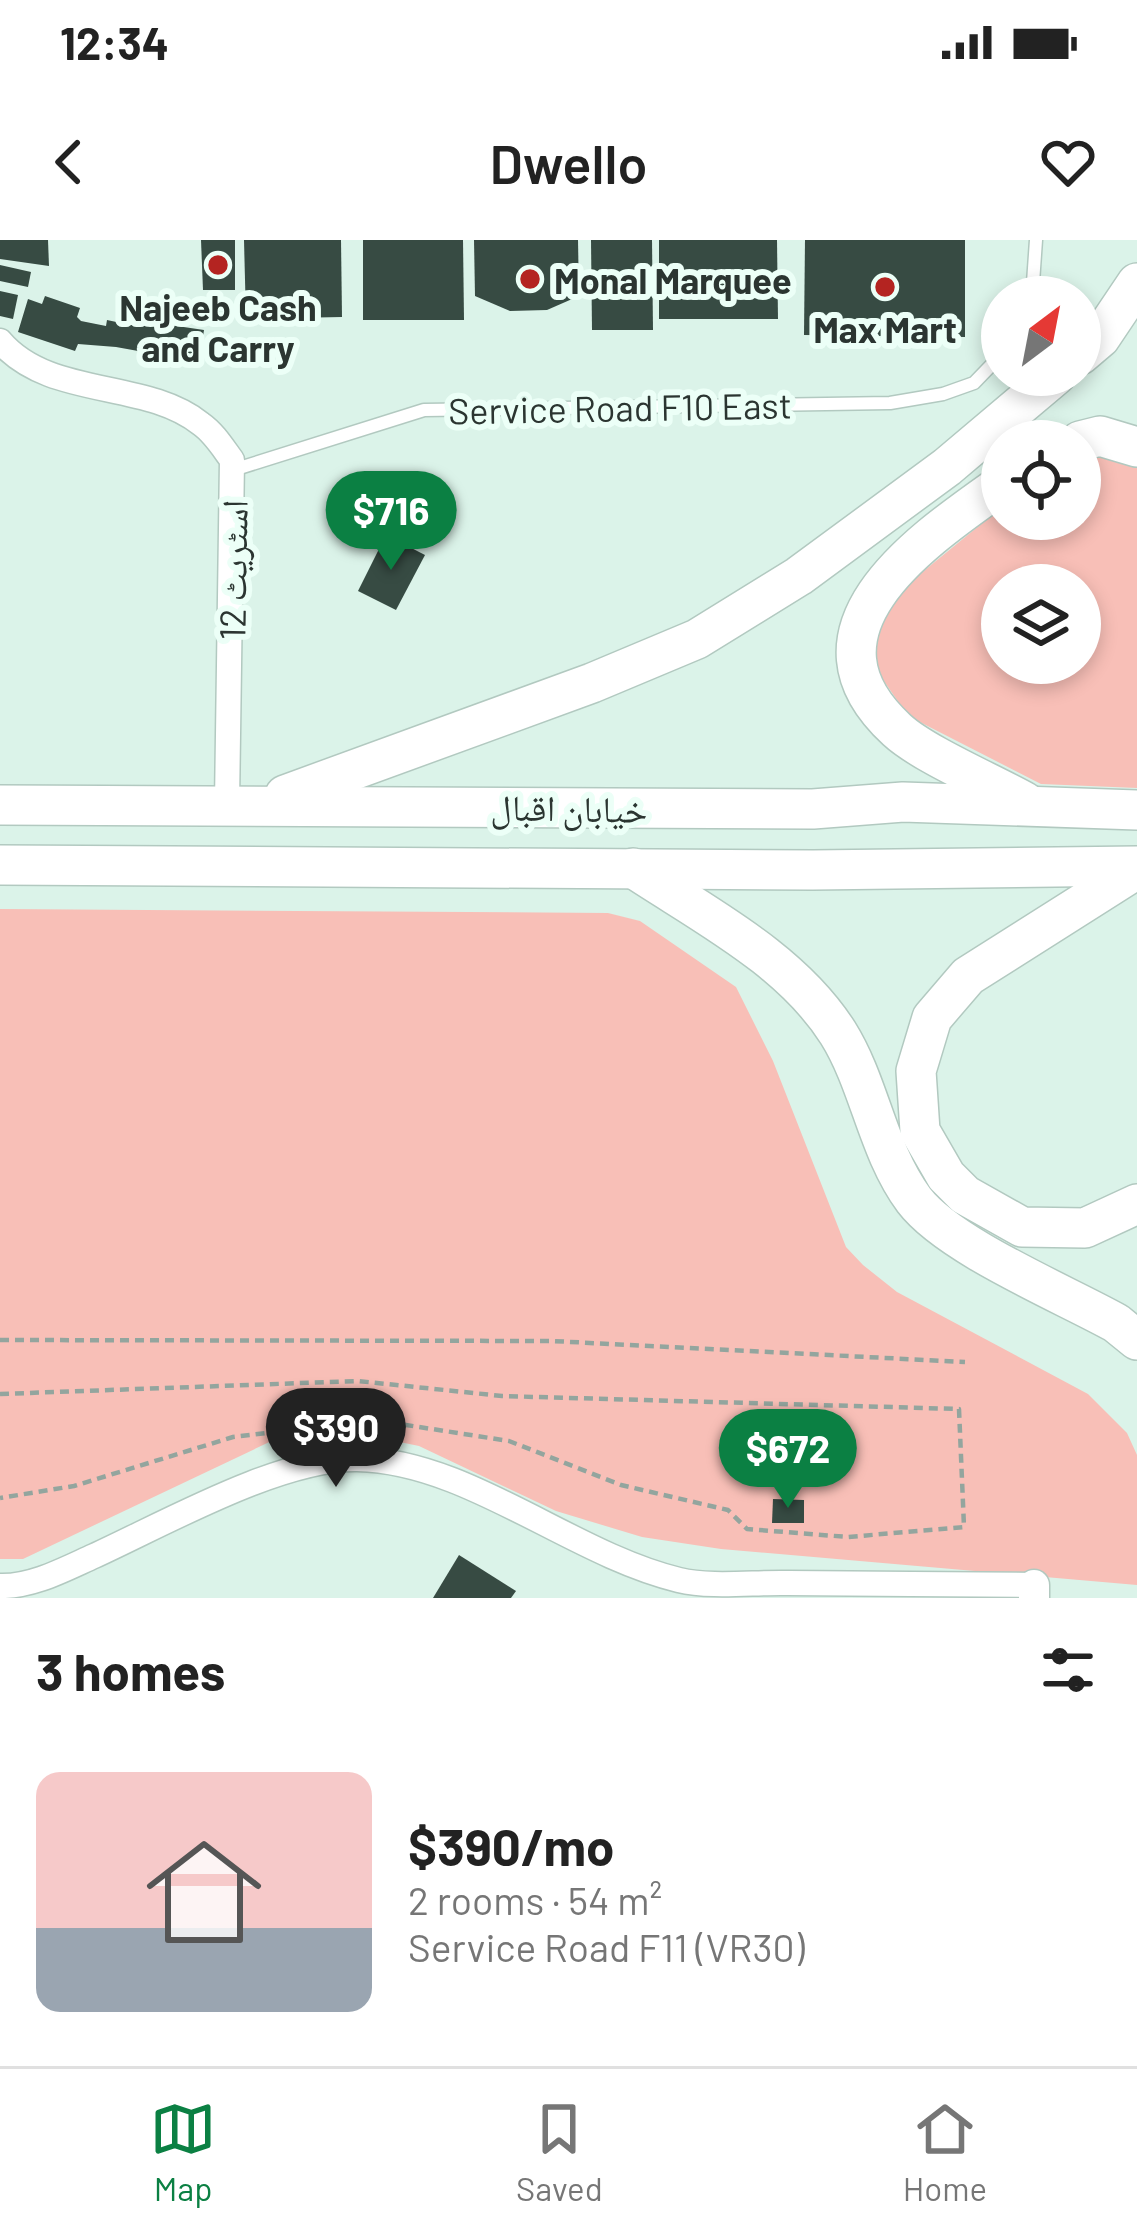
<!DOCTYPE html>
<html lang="en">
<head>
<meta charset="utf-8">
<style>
  body { margin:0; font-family:Barlow,"Noto Naskh Arabic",sans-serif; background:#f6f6f6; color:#222; height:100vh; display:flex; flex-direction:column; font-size:45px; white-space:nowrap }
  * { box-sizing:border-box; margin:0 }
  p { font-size:39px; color:#767676 }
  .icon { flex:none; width:66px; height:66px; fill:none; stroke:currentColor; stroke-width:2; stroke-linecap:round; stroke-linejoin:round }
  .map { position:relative; height:1358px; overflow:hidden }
  .side { display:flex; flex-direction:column; background:#fff; flex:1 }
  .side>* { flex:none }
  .needle { width:78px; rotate:32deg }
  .fabs { position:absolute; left:981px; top:36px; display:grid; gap:24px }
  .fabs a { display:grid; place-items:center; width:120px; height:120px; border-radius:50%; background:#fff; box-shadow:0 6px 18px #0003; font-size:60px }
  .price { position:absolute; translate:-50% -102px; padding:0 27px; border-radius:42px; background:#0b8043; color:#fff; font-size:39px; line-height:78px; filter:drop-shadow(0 3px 6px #0008) }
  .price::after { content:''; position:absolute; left:50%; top:72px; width:36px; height:27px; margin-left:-18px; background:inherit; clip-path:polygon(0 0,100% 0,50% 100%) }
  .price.on { background:#222; color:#fff }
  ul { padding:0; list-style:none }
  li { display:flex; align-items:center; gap:36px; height:300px; padding:0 36px }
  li+li { border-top:3px solid #e0e0e0 }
  li span { display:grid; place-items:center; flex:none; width:336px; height:240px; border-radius:24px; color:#555 }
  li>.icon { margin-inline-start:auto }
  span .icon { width:144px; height:144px; fill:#fffc; stroke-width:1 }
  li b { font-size:51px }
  h2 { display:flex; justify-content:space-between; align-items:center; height:144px; padding:0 36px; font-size:51px }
  .status { display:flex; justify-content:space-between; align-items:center; height:84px; padding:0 60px; background:#fff; direction:ltr }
  .status svg { height:33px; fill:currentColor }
  header { display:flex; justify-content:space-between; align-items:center; height:156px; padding:0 36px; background:#fff; font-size:54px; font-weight:600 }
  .tab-bar { display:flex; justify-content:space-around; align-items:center; height:168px; border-top:3px solid #e0e0e0; background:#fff; font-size:33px; color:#767676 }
  .tab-bar a { display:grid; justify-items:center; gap:6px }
  .tab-bar .on { color:#0b8043 }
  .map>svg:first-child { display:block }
  .green { fill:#f8bfb7; fill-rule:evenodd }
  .building { fill:#374b43 }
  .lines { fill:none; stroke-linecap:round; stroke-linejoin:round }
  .service-casing { stroke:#b2c9c0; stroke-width:15 }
  .minor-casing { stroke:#b2c9c0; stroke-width:27 }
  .tertiary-casing { stroke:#b2c9c0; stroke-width:33 }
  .primary-casing { stroke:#b2c9c0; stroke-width:42 }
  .path { stroke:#93a59e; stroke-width:4.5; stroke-dasharray:9 6; stroke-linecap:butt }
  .service { stroke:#fff; stroke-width:12 }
  .minor { stroke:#fff; stroke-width:24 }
  .tertiary { stroke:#fff; stroke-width:30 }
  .primary { stroke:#fff; stroke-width:39 }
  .poi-dot { fill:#b42421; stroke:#ecfff7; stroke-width:4.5 }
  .labels { text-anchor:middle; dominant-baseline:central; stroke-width:12; stroke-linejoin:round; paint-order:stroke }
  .poi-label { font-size:36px; font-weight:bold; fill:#2b3531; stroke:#ecfff7 }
  .street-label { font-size:36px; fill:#2b3531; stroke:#ecfff7 }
</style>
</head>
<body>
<div class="status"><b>12:34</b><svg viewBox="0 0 49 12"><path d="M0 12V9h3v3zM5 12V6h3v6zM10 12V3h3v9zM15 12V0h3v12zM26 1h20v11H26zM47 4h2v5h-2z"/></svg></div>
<header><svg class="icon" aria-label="back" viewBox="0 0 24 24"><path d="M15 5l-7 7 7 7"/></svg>Dwello<svg class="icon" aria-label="heart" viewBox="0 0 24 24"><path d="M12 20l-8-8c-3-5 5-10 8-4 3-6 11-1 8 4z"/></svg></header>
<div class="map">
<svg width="1137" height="1358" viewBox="0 0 1137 1358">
  <rect width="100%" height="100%" fill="#dbf3e9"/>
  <!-- green -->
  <g class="green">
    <path d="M 1098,214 L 1137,225 L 1137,548 L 1041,544 L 908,476 L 870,421 L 887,361 L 1002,267 L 1002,279 L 1080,279 L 1080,218 ZM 1002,345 L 1080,345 L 1080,423 L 1002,423 Z"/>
    <path d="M 0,669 L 608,673 L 640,681 L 736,747 L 773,821 L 846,1007 L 863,1025 L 897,1052 L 1088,1154 L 1127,1193 L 1137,1215 L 1137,1345 L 721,1309 L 642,1297 L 556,1271 L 419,1206 L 346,1191 L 280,1197 L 23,1319 L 0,1319 Z"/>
  </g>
  <!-- building -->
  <g class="building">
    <path d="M 0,0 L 48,0 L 49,26 L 0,19 Z"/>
    <path d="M 201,0 L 235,0 L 235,50 L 203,50 Z"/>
    <path d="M 244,0 L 341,0 L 342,77 L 246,79 Z"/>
    <path d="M 363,0 L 463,0 L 464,80 L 363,80 Z"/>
    <path d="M 474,0 L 578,0 L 579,56 L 547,70 L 510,71 L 475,56 Z"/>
    <path d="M 591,0 L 652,0 L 653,90 L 592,90 Z"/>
    <path d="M 659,0 L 777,0 L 778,79 L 659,79 Z"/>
    <path d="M 805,0 L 965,0 L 965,97 L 804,95 Z"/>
    <path d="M 0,25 L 31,32 L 28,47 L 0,41 Z"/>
    <path d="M 0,51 L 18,55 L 13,79 L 0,76 Z"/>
    <path d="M 45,56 L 80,68 L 77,77 L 81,81 L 106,86 L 107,80 L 121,83 L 123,74 L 144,78 L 143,81 L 204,90 L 199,122 L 116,107 L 78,104 L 75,111 L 18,92 L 28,59 L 42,64 Z"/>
    <path d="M 386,295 L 425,315 L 396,370 L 358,351 Z"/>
    <circle cx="756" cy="1186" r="15"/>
    <path d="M 773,1259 L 804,1260 L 804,1283 L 772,1283 Z"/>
    <path d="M 459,1315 L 516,1351 L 511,1358 L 433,1358 Z"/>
  </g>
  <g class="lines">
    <defs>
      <g id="service">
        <path d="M 1032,57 L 1036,0"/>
        <path d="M 233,230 L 424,170 L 890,163 L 943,154 L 974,143 L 1002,114"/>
      </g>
      <g id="minor">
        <path d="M 0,101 C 49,159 145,139 201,184 C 214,193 223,208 232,220 L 227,563"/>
        <path d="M 0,1346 C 32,1347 65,1329 94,1316 C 166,1283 280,1218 357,1219 C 468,1221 571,1314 679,1340 C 712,1348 754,1342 788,1343 C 870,1344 952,1344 1034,1345"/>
      </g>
      <path id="tertiary" d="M 1034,1358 L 1034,1345"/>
      <g id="primary">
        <path d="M 1080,115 L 1100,98 L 1137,43"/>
        <path d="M 1080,201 L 1100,196 L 1137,207"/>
        <path d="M 1002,244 C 923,300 788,390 897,490 C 923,514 991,543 1025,562"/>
        <path d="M 285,555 L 592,443 L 697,399 L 799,336 L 947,227 L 1056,135"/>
        <path d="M 0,565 L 813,569 L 903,562 L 1137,570"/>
        <path d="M 0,625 L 813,630 L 1137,626"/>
        <path d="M 633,628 C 704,675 791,719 838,793 C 870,844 877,910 914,960 C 949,1006 1062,1053 1116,1083 L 1137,1100"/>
        <path d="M 1137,629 L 968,736 L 932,778 L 916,831 L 920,891 L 946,936 L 965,955 L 1022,987 L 1085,988 L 1137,964"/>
      </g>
    </defs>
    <!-- service casing -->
    <use href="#service" class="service-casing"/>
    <!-- minor casing -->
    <use href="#minor" class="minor-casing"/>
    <!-- tertiary casing -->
    <use href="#tertiary" class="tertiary-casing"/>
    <!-- primary casing -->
    <use href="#primary" class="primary-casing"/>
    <!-- path -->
    <g class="path">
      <path d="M 0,1100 L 552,1101 L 965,1122"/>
      <path d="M 0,1154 L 358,1141 L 502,1156 L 959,1169 L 964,1287 L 848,1297 L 747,1289 L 728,1270 L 621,1245 L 509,1201 L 374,1180 L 233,1197 L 74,1246 L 0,1258"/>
    </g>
    <!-- service -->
    <use href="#service" class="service"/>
    <!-- minor -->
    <use href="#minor" class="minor"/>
    <!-- tertiary -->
    <use href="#tertiary" class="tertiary"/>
    <!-- primary -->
    <use href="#primary" class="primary"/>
  </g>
  <!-- markers -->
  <g class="poi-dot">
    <circle cx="218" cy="25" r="12"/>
    <circle cx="530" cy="39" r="12"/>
    <circle cx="885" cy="47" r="12"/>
  </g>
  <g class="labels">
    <!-- poi labels -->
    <g class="poi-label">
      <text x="554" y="39" text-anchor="start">Monal Marquee</text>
      <text x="218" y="66">Najeeb Cash<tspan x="218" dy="41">and Carry</tspan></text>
      <text x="885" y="88">Max Mart</text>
    </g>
    <!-- street labels -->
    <g class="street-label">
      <text transform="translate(620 167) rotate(-1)">Service Road F10 East</text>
      <text transform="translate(232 330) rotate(-89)">اسٹریٹ 12</text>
      <text transform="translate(569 567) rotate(1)">خیابان اقبال</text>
    </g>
  </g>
</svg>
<div class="fabs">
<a><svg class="needle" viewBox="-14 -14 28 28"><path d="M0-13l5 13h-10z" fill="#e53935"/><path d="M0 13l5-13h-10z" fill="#767676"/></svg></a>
<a><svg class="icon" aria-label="locate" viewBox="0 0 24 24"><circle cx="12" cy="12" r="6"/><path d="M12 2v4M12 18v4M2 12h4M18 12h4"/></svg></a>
<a><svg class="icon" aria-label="layers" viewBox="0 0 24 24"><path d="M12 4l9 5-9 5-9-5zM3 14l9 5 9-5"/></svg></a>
</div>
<b class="price" style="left:391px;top:333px">$716</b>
<b class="price on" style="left:336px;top:1250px">$390</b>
<b class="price" style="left:788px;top:1271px">$672</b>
</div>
<section class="side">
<h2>3 homes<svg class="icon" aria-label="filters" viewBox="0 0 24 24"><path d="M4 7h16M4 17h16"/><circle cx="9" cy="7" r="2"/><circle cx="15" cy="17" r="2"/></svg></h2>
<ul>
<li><span style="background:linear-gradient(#f6c9c9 65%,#9aa5b1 0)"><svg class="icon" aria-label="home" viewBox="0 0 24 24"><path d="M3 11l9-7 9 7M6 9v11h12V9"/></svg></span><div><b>$390/mo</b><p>2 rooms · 54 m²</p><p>Service Road F11 (VR30)</p></div></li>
</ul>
</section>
<nav class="tab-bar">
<a class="on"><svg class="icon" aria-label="map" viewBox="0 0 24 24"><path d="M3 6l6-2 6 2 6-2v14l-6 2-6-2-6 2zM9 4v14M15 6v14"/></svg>Map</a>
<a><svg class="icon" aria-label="saved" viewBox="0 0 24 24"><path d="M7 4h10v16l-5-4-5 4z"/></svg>Saved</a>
<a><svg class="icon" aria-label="home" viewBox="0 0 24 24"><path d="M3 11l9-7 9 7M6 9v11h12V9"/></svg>Home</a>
</nav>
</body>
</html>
